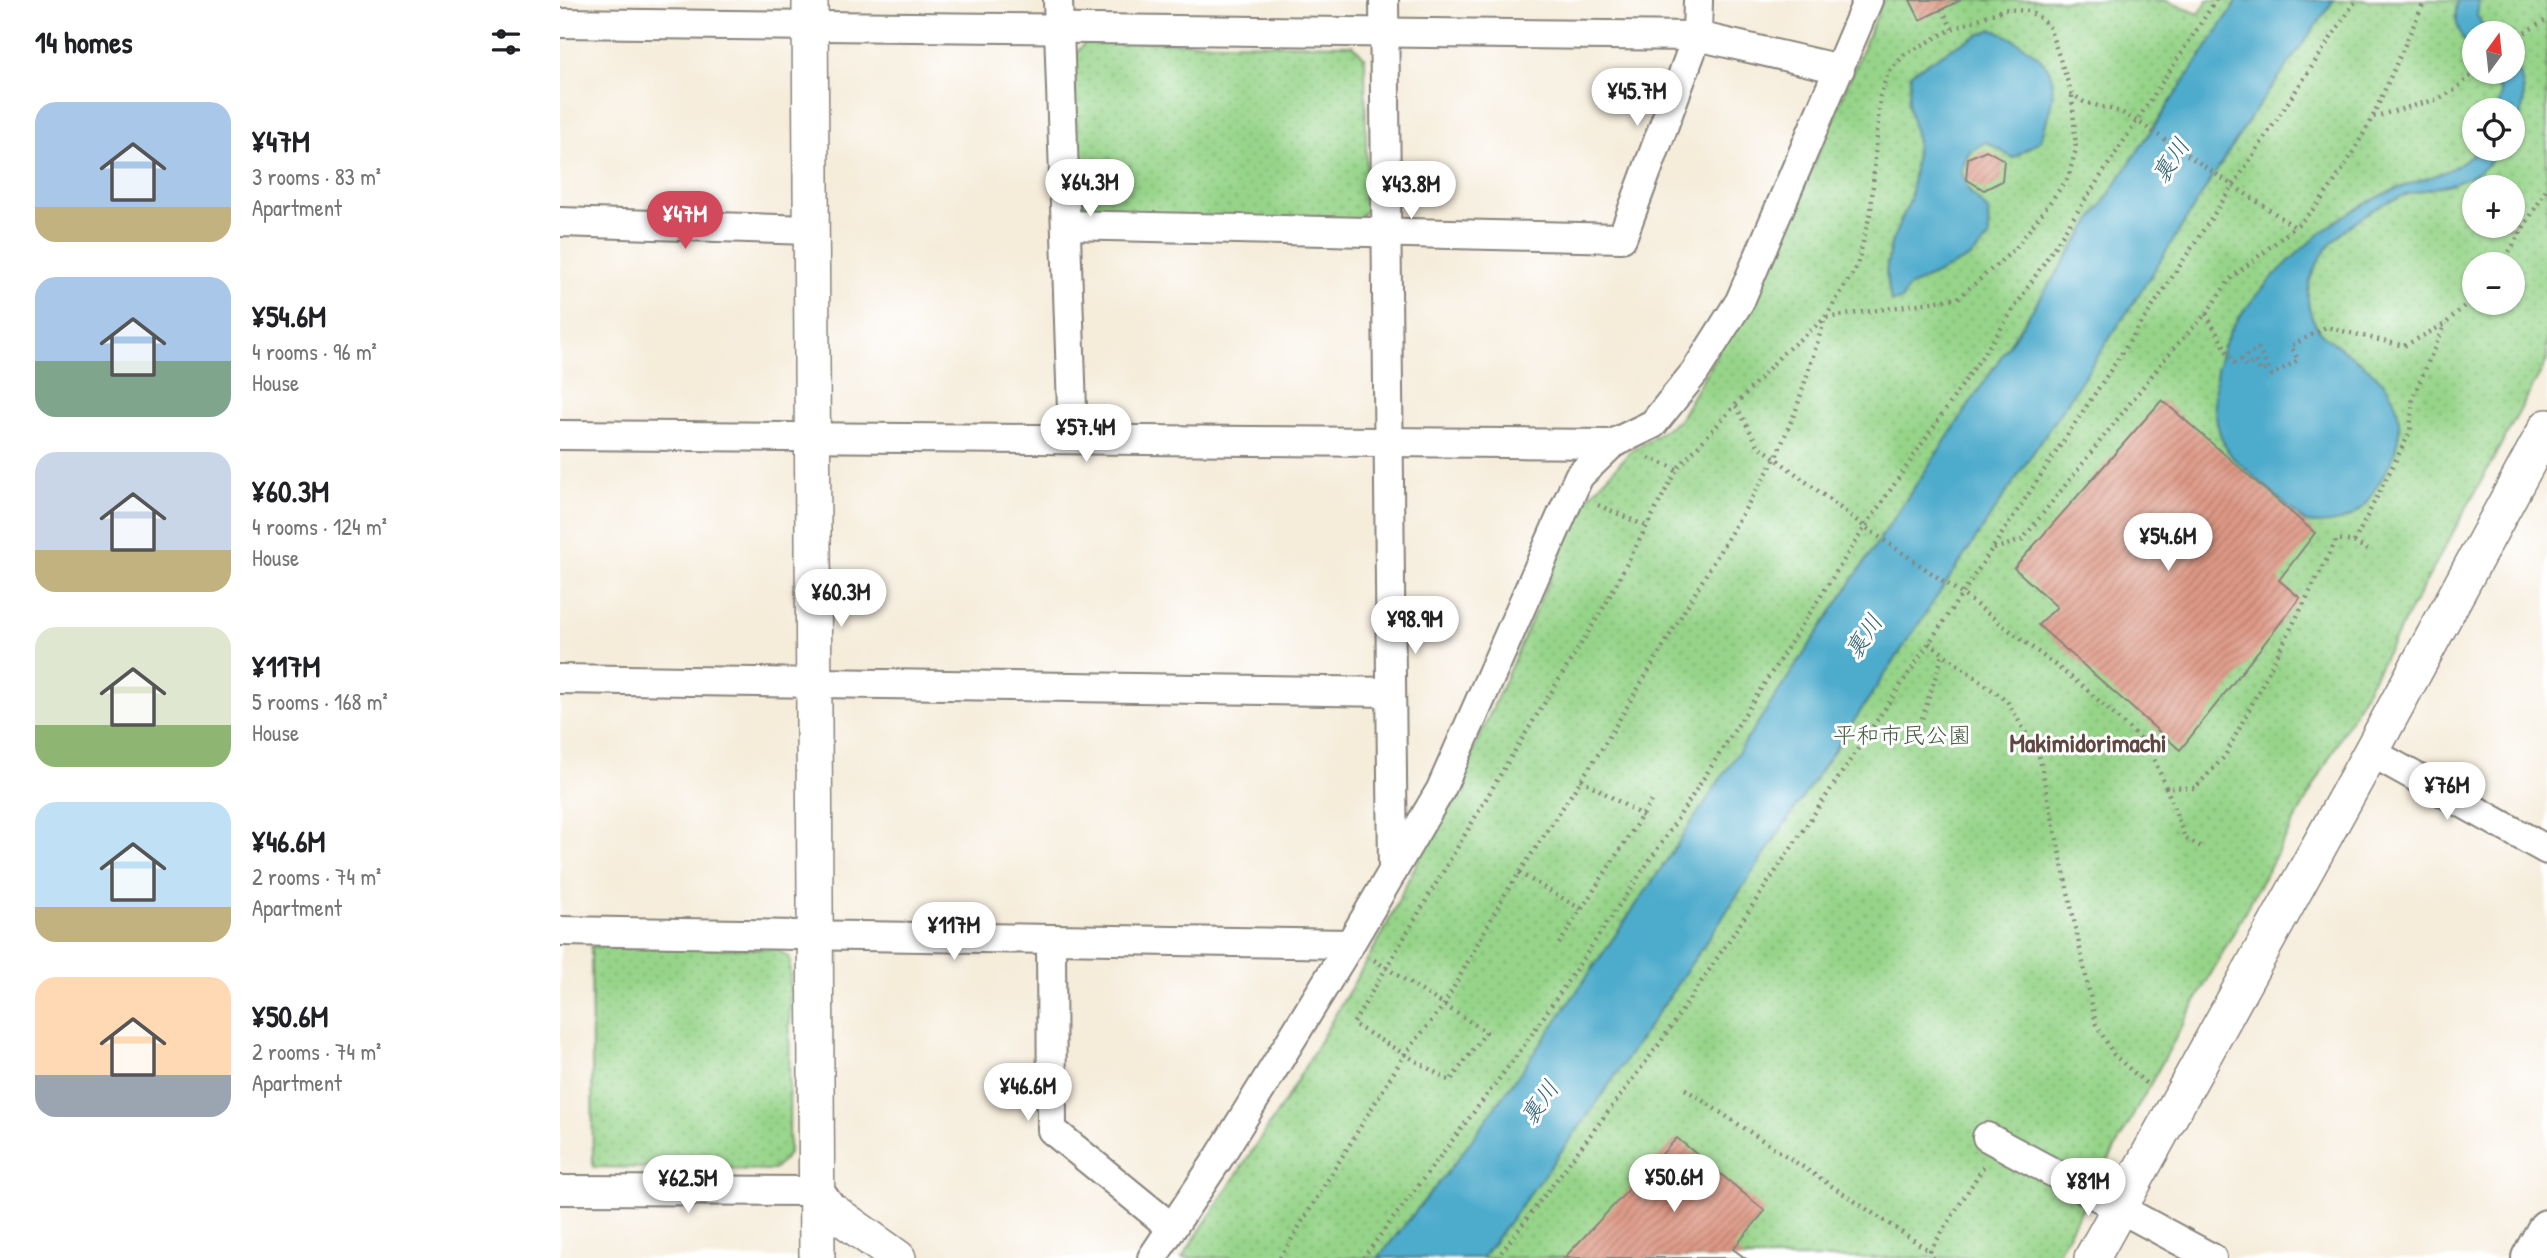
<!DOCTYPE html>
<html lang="en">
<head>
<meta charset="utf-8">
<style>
  body { margin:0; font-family:"Patrick Hand","Klee One",sans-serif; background:#f2f2f2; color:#202124; height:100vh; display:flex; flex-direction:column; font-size:26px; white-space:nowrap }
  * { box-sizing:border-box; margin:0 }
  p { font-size:23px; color:#757577 }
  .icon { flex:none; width:38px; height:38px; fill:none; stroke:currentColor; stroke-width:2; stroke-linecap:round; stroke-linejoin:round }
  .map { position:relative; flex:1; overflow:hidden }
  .sheet { display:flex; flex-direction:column; background:#fff; width:560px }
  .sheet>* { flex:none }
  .needle { width:46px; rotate:15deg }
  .buttons { position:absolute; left:1902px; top:21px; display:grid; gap:14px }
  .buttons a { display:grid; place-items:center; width:63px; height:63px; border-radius:50%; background:#fff; box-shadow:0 2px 5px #0004; font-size:35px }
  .price { position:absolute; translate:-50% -60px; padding:0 16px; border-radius:24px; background:#fff; color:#222; font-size:23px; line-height:46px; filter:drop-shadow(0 2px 4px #0008) }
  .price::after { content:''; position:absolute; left:50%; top:42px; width:21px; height:16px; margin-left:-10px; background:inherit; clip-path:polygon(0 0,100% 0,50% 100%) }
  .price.current { background:#d1495b; color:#fff }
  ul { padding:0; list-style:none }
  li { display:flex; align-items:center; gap:21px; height:175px; padding:0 35px }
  li span { display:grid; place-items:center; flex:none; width:196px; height:140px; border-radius:21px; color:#555 }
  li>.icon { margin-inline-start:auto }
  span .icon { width:84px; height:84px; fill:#fffc; stroke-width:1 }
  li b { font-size:30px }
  h2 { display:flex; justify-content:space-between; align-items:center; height:84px; padding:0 35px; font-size:30px }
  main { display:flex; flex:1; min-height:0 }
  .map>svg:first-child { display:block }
  .green { fill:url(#green-dots); stroke:#597852; stroke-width:2; fill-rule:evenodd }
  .water { fill:#4eabcc; stroke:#356474; stroke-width:2 }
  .building { fill:url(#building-hatch) }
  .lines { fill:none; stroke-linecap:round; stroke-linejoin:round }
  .minor-casing { stroke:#88847b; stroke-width:32 }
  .tertiary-casing { stroke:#88847b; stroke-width:38 }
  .secondary-casing { stroke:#88847b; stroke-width:42 }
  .path { stroke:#88847b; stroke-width:4.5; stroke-dasharray:2 5; stroke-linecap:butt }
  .minor { stroke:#fff; stroke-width:28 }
  .tertiary { stroke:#fff; stroke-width:35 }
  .secondary { stroke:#fff; stroke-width:38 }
  .labels { text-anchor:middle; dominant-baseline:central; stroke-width:6; stroke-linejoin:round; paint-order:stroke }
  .park-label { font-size:23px; fill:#475c42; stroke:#fff }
  .water-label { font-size:24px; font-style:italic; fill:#356474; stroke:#fff }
  .quarter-label { font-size:26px; font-weight:bold; fill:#604741; stroke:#fff }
</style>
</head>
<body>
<main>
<section class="sheet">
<h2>14 homes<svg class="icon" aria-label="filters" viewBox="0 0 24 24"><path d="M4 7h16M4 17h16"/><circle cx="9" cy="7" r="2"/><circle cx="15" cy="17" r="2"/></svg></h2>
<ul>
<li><span style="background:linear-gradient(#a9c7e8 75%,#c2b280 0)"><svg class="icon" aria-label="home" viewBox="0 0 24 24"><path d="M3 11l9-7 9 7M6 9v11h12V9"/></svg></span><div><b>¥47M</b><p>3 rooms · 83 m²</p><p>Apartment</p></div></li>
<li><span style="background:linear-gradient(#a9c7e8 60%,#7fa58c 0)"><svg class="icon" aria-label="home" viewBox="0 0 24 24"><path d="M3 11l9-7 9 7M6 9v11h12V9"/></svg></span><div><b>¥54.6M</b><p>4 rooms · 96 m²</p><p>House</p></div></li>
<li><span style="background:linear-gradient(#c9d6e8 70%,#c2b280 0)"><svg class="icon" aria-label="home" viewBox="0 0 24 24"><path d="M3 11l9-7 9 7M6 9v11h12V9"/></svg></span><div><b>¥60.3M</b><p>4 rooms · 124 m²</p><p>House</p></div></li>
<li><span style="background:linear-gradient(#dfe7d0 70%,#8fb573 0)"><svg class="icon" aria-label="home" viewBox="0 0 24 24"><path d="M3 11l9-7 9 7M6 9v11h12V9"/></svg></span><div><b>¥117M</b><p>5 rooms · 168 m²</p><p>House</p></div></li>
<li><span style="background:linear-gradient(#bfe0f5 75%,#c2b280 0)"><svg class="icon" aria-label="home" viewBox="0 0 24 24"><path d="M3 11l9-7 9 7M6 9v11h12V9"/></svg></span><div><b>¥46.6M</b><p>2 rooms · 74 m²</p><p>Apartment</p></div></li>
<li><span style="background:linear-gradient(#ffd9b3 70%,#9aa5b1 0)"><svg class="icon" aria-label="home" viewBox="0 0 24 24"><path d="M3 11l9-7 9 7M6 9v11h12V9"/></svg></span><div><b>¥50.6M</b><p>2 rooms · 74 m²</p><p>Apartment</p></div></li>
</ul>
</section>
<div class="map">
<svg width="1987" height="1258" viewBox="0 0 1987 1258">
  <defs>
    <pattern id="green-dots" width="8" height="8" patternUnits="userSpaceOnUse" patternTransform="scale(1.75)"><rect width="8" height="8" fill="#96d489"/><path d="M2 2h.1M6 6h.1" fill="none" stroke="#81b576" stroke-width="1.8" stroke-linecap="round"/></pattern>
    <pattern id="building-hatch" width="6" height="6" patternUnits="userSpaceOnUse" patternTransform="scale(1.75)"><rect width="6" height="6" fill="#de9885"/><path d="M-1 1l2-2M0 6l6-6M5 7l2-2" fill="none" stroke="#b37b6c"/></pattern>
  </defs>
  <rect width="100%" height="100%" fill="#fff"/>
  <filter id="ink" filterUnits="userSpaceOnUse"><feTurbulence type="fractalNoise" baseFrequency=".0143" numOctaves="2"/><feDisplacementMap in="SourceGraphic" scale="14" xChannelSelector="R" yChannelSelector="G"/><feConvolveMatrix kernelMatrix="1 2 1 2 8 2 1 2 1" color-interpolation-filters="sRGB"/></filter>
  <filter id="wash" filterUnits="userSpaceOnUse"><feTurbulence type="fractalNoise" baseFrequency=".00686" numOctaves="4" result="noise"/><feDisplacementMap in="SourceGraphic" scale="28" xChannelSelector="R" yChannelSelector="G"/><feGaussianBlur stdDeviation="1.57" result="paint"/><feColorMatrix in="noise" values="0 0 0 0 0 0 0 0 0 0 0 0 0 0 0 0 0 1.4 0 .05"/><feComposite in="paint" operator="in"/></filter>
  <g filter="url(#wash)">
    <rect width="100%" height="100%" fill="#f5ecda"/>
    <!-- green -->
    <g class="green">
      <path d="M 1323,0 L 1604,0 L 1639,14 L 1648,0 L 1987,0 L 1987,361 L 1495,1258 L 622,1258 L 725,1101 L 824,931 L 850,876 L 893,797 L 1024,502 L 1070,452 L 1119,420 L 1222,239 ZM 1914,33 L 1953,33 L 1953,72 L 1914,72 ZM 1914,110 L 1953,110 L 1953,149 L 1914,149 ZM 1914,187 L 1953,187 L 1953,226 L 1914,226 ZM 1914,264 L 1953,264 L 1953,303 L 1914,303 Z"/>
      <path d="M 526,41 L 793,45 L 805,58 L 807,210 L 796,222 L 532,218 L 520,208 L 514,56 Z"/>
      <path d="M 31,946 L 217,949 L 230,958 L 229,1154 L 214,1170 L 33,1167 Z"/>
    </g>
    <!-- water -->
    <g class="water">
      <path d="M 1678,0 L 1774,0 L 1690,118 L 1580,293 L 1144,945 L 1032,1110 L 922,1258 L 818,1258 L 897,1160 L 984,1039 L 1100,870 Z"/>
      <path d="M 1898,0 L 1919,0 L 1917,16 L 1928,33 L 1914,33 L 1914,54 C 1902,40 1891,20 1898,0 Z"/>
      <path d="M 1432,29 C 1450,36 1485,55 1491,75 C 1497,95 1486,121 1481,140 L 1453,158 L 1426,142 L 1409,152 L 1401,171 L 1409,191 L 1428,211 L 1429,238 L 1411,257 L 1349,287 L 1341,300 L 1331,302 L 1326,271 L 1331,243 L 1350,200 L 1357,143 L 1348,104 L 1351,73 L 1397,45 Z"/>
      <path d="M 1953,59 C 1967,84 1968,106 1953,131 L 1953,110 L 1938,110 L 1941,93 L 1932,72 L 1953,72 Z"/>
      <path d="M 1917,149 L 1941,149 C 1934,158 1925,169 1914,174 C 1892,187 1867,188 1843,196 C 1792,213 1716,277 1762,334 C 1780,348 1818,372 1829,390 C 1849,423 1837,456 1817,486 C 1812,493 1808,502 1802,508 C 1789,522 1764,526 1746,523 L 1672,457 C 1646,421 1651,362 1674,325 C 1698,288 1755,232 1794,210 C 1806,204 1819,196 1832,191 C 1862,178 1895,174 1917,149 Z"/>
    </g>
    <g id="blocks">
      <!-- building -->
      <g class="building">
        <path d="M 1350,0 L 1401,0 L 1360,20 Z"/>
        <path d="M 1426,150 L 1444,160 L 1442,181 L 1424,190 L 1406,179 L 1408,158 Z"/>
        <path d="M 1602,400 L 1755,533 L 1719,580 L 1740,598 L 1620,750 L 1478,625 L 1497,607 L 1454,568 Z"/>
        <path d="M 1117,1138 L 1205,1211 L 1173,1249 L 1185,1258 L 1004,1258 Z"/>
      </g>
    </g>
  </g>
  <g filter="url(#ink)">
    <use href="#blocks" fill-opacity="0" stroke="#88847b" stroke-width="2"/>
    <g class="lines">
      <defs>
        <g id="minor">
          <path d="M 498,0 L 513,439"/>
          <path d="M 824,0 L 833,871"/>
          <path d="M 0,23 L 1137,36 L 1280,69"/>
          <path d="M 0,222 L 251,230"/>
          <path d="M 506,225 L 1062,238 L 1137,36 L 1138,0"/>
          <path d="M 0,435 L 1052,444"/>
          <path d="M 0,679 L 831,692"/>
          <path d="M 1811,752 L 1987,850"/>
          <path d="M 0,931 L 790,944"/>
          <path d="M 491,939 L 492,1130 L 612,1228"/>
          <path d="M 1427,1137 L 1652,1258"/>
          <path d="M 0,1190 L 256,1191"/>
          <path d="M 592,1258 L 658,1159 L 790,944 L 881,789 L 1019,476 L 1052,444 L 1093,424 L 1135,372 L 1180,301 L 1308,0"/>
        </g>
        <g id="tertiary">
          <path d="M 250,0 L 257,1258"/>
          <path d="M 256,1191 L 268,1208 L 338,1258"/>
          <path d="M 1532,1258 L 1811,752 L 1987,427"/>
        </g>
        <path id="secondary" d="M 1971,1258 L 1987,1229"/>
      </defs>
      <!-- minor casing -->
      <use href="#minor" class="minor-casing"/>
      <!-- tertiary casing -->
      <use href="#tertiary" class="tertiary-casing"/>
      <!-- secondary casing -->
      <use href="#secondary" class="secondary-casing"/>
      <!-- path -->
      <g class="path">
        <path d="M 1382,9 L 1392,29"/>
        <path d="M 1953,40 L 1987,19"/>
        <path d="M 1813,116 L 1865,0"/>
        <path d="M 1942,264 L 1987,188"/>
        <path d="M 1646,314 L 1674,363 L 1698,349 L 1712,375 L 1738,360 L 1731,346 L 1766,327 L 1844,346 L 1885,324 L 1914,297"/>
        <path d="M 1681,359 L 1686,367 L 1695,361 L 1701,372 L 1708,368"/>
        <path d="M 1176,406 L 1198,445 L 1305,527 L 1402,594 L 1525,688 L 1589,747 L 1606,787 L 1635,788 L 1665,756 L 1777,539 L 1794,542 L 1810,551"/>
        <path d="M 1089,458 L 1117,469"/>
        <path d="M 1038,505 L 1086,526"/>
        <path d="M 1794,542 L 1850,432 L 1853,397 L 1885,324"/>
        <path d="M 1434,549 L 1462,540 L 1612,350 L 1646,314 L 1670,279 L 1735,227"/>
        <path d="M 1369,643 L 1447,701 L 1479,755 L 1536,1024 L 1554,1055 L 1589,1086"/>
        <path d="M 1360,725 L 1383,654"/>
        <path d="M 1021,779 L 1083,816"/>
        <path d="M 1606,787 L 1625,838 L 1643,848"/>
        <path d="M 959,873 L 1021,909"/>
        <path d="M 999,944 L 1092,800"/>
        <path d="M 814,960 C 851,984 889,1008 926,1032 L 890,1081 L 793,1024 L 949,760 L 1044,607 L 1117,469 L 1222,354 L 1265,318 L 1297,266 L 1311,210 L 1320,96 L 1327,75 L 1344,55 L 1392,29 L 1445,9 L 1468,11 L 1482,19 L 1489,27 L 1512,94 L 1524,102 L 1561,112 L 1583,125 L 1735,227 C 1770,197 1790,157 1813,117 L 1878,99 L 1895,90 L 1915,72"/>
        <path d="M 1125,1089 L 1370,1251"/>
        <path d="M 720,1258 L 845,1054 L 884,1005 L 945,894 L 1043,747 L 1215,459 L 1236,410 L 1265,318 L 1398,298 L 1455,249 L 1508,178 L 1516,149 L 1512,95"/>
        <path d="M 803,1258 L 961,1050 L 1111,829 L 1305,527 L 1438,333 L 1656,0"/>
        <path d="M 937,1258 L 1100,1043 L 1402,594 L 1796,0"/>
        <path d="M 1372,1258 L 1370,1251 L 1424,1166"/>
      </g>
      <!-- minor -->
      <use href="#minor" class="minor"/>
      <!-- tertiary -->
      <use href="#tertiary" class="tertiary"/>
      <!-- secondary -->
      <use href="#secondary" class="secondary"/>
    </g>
  </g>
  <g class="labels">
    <!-- park labels -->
    <g class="park-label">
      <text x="1342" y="734">平和市民公園</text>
    </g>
    <!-- water labels -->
    <g class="water-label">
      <text transform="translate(1610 160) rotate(-57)">裏川</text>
      <text transform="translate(1303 636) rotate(-57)">裏川</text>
      <text transform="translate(979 1102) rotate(-55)">裏川</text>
    </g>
    <!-- quarter labels -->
    <g class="quarter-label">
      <text x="1528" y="742">Makimidorimachi</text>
    </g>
  </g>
</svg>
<div class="buttons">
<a><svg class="needle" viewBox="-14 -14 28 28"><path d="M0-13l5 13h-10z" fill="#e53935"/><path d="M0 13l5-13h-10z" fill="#757577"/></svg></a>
<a><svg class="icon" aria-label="locate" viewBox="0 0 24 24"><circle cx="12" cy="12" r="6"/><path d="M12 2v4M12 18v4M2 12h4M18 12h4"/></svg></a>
<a>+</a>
<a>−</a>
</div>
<b class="price" style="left:1077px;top:128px">¥45.7M</b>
<b class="price" style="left:530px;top:219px">¥64.3M</b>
<b class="price" style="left:851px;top:221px">¥43.8M</b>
<b class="price current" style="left:125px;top:251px">¥47M</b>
<b class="price" style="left:526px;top:464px">¥57.4M</b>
<b class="price" style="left:1608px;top:573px">¥54.6M</b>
<b class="price" style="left:281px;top:629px">¥60.3M</b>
<b class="price" style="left:855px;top:656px">¥98.9M</b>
<b class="price" style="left:1887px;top:822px">¥76M</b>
<b class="price" style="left:394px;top:962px">¥117M</b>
<b class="price" style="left:468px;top:1123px">¥46.6M</b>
<b class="price" style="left:1114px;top:1214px">¥50.6M</b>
<b class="price" style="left:128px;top:1215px">¥62.5M</b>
<b class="price" style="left:1528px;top:1218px">¥81M</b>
</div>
</main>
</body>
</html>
